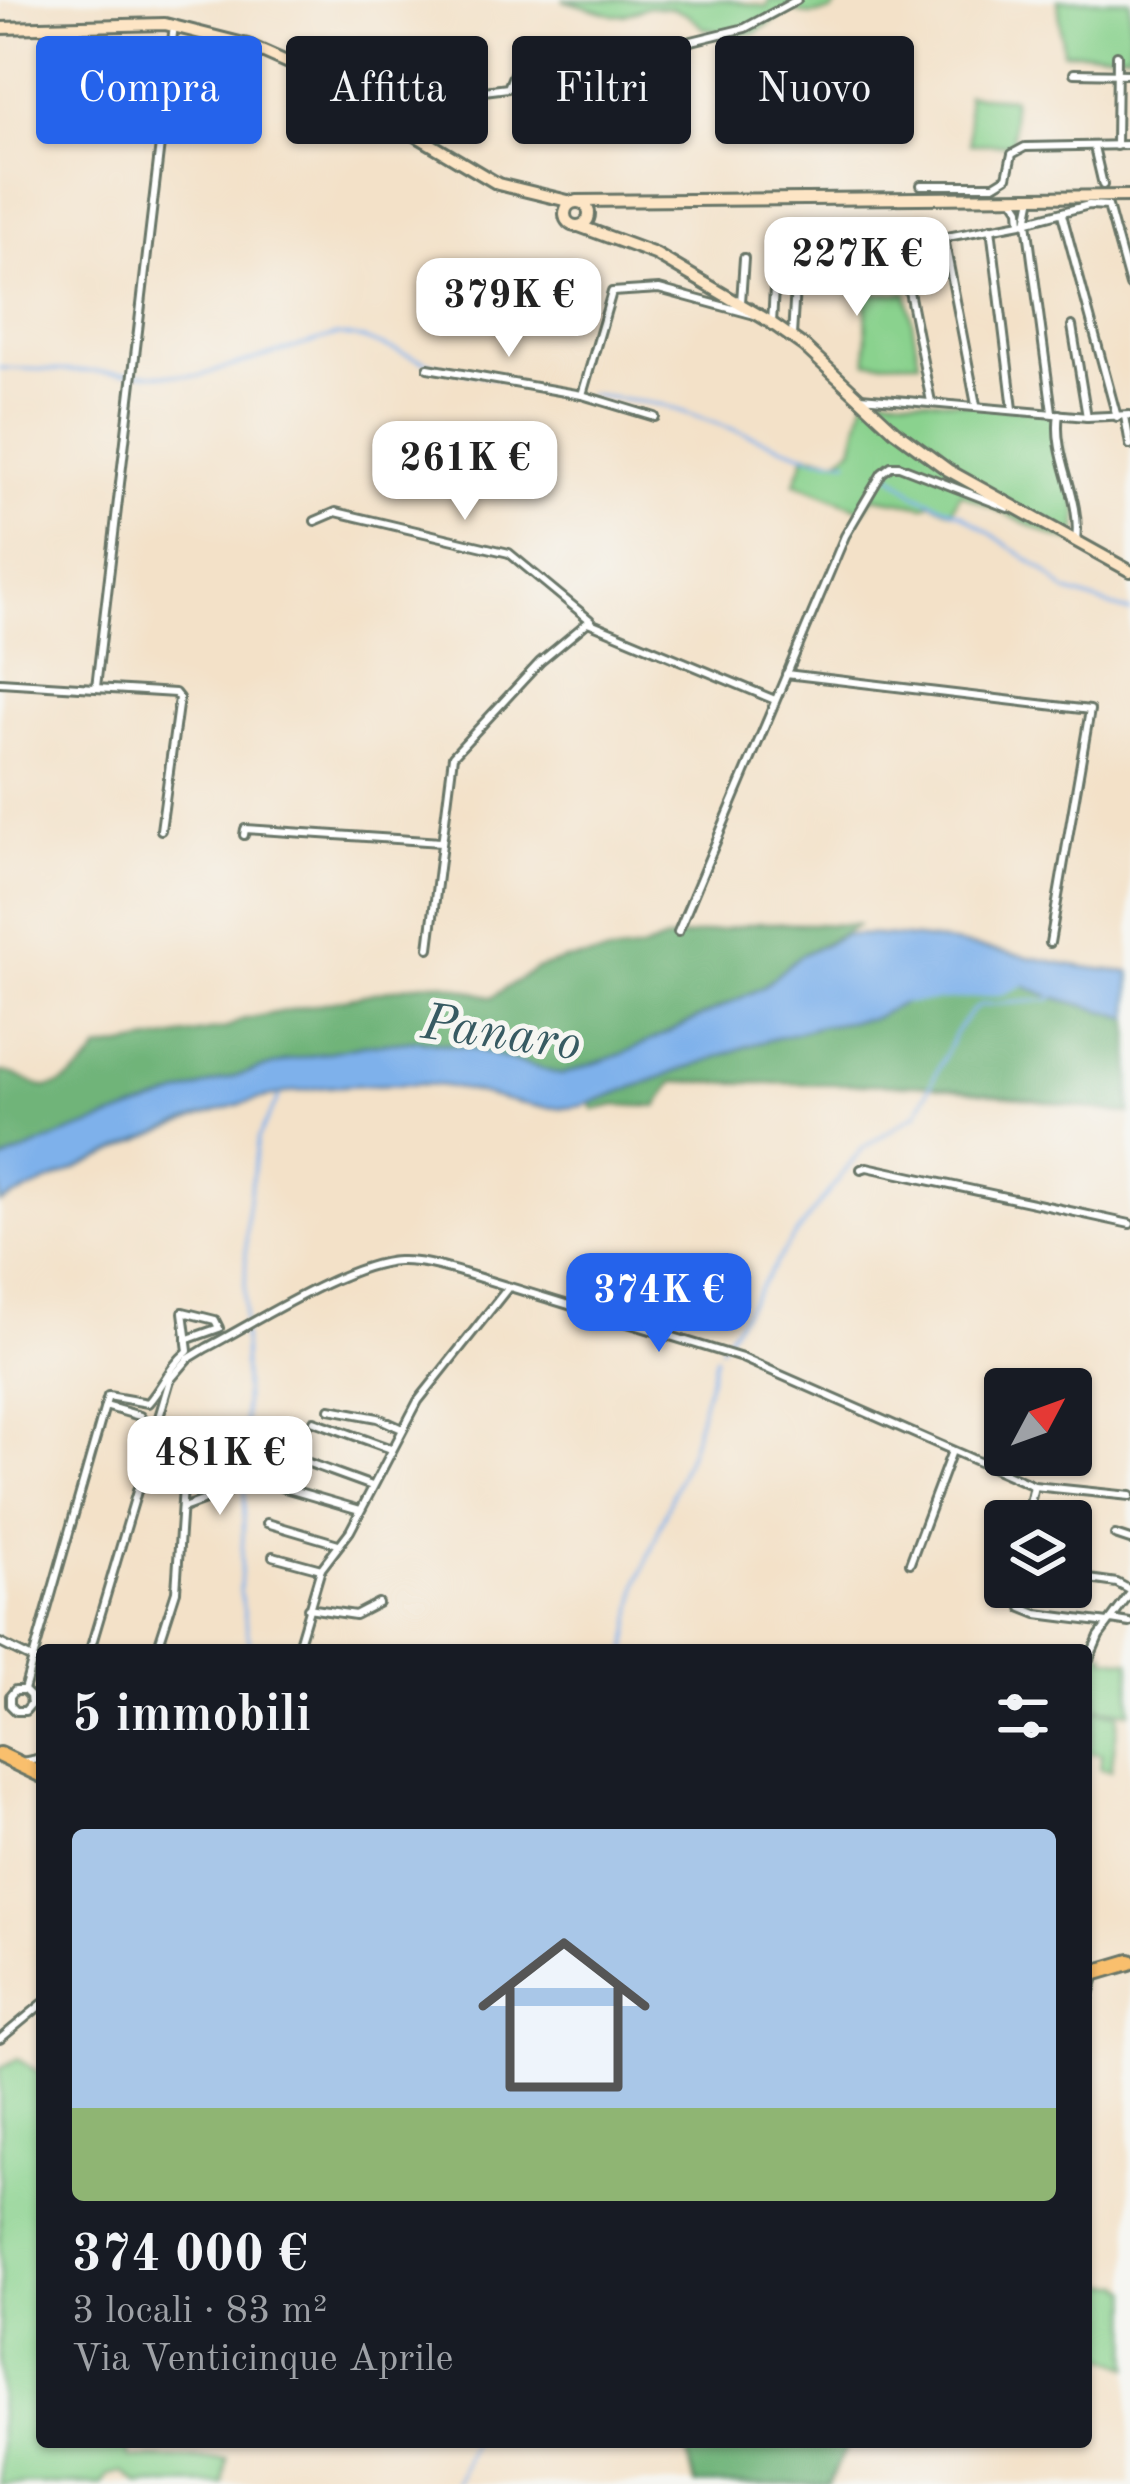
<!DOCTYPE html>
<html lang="it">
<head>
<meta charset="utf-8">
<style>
  body { margin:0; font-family:"Old Standard TT",serif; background:#20242c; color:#f1f3f6; height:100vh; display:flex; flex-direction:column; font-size:45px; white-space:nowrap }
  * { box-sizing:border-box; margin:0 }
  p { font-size:39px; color:#9ea1a6 }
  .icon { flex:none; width:66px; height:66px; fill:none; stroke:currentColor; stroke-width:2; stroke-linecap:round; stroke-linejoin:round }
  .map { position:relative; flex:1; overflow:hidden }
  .drawer { position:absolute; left:36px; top:1644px; width:1056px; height:804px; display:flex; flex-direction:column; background:#171b24; border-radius:12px; box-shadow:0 3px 9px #0004 }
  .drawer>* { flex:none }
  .banner { position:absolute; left:36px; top:36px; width:1059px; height:108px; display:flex; gap:24px }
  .needle { width:78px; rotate:49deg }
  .controls { position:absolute; left:984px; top:1368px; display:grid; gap:24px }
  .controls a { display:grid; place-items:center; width:108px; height:108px; border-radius:12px; background:#171b24; box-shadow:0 3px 9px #0004; font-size:60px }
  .price { position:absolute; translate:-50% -102px; padding:0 27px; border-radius:24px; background:#fff; color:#222; font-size:39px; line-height:78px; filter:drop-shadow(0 3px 6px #0008) }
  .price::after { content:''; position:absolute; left:50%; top:72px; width:36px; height:27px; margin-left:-18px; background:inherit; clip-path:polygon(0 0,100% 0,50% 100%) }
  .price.current { background:#2563eb; color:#fff }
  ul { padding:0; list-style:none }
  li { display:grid; align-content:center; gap:24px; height:636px; padding:0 36px }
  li+li { border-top:3px solid #363941 }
  li span { display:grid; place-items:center; height:372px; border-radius:12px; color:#555 }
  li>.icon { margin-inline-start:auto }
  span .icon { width:216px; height:216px; fill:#fffc; stroke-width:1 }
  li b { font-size:51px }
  h2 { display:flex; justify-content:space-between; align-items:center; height:144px; padding:0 36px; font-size:51px }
  .tag { padding:0 42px; border-radius:12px; background:#171b24; box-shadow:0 3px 9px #0004; font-size:42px; line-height:108px }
  .tag.current { background:#2563eb; color:#fff }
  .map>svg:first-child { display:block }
  .green { fill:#8ad28e; stroke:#548861; stroke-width:3 }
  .forest { fill:#6fb479; stroke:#477856; stroke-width:3 }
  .water { fill:#7eb1eb; stroke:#4e7790; stroke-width:3 }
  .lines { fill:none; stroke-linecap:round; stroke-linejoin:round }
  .stream { stroke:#7eb1eb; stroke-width:3 }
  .river { stroke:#7eb1eb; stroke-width:9 }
  .minor-casing { stroke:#697668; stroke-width:12 }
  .secondary-casing { stroke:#697668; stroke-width:16 }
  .primary-casing { stroke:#697668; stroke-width:20 }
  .minor { stroke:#fff; stroke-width:6 }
  .secondary { stroke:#fde5c5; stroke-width:10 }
  .primary { stroke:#f9bf6d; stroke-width:14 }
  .labels { text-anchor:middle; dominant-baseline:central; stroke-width:10; stroke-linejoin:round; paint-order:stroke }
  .water-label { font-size:51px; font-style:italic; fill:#375a62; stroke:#f6f6f2 }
</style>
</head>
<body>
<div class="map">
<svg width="1130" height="2484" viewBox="0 0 1130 2484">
  <rect width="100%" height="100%" fill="#f6f6f2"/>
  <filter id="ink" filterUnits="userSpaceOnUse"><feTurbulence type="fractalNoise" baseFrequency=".00833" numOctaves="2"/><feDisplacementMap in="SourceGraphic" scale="24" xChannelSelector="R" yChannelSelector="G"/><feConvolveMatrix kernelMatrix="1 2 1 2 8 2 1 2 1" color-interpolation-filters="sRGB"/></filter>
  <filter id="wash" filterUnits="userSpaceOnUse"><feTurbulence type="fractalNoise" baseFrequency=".004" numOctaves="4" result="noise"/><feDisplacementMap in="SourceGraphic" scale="48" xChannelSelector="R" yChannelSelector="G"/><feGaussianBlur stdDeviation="2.7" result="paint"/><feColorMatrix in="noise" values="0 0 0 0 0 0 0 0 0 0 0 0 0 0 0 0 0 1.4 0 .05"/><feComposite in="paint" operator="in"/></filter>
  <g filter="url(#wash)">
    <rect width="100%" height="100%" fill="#f3e1c8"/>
    <!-- green -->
    <g class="green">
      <path d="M 563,0 L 726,0 L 767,7 L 769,0 L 841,0 L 831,12 L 810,15 L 791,10 L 755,33 L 735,35 L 703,28 L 690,16 L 672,8 L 648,6 L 625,15 L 614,15 Z"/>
      <path d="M 1058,0 L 1130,0 L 1130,53 L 1063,52 Z"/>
      <path d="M 967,95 L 1012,98 L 1013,144 L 970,144 Z"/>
      <path d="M 907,293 L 919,361 L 867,362 L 866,294 Z"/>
      <path d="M 866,393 L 1052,411 L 1078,512 L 1076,542 L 1053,536 L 960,493 L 952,511 L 931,502 L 925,506 L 873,497 L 863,510 L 795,483 L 806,454 L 838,459 L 853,448 Z"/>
      <path d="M 1097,1652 L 1106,1653 L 1105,1658 L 1130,1661 L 1130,1712 L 1097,1707 L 1097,1692 L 1086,1689 Z"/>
      <path d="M 1096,1710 L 1119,1714 L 1111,1771 L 1100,1769 L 1101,1754 L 1089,1753 Z"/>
      <path d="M 17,2059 L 42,2074 L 42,2442 L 125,2442 L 129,2458 L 227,2459 L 223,2484 L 139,2484 L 122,2472 L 108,2475 L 102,2484 L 0,2484 L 0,2068 Z"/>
      <path d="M 1086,2285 L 1124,2285 L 1130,2291 L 1130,2367 L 1086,2349 Z"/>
    </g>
    <!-- forest -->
    <g class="forest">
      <path d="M 758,923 L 859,925 L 799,956 L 763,987 L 622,1054 L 561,1075 L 474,1049 L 419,1040 L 364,1045 L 290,1060 L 216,1082 L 63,1135 L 0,1162 L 0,1072 C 17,1072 24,1081 39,1086 C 61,1093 88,1066 99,1050 L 227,1028 L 241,1020 L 424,983 L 443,983 L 492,997 L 536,969 L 565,960 L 641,950 L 666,940 Z"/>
      <path d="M 1019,982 L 1046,995 L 1130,1018 L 1130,1114 L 925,1085 L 673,1082 L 657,1107 L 617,1105 L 594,1110 L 590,1103 L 750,1045 L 821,1026 L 873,1018 L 919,995 L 1001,991 Z"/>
      <path d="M 684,2442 L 849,2442 L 829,2484 L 695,2484 Z"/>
    </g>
    <!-- water -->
    <path class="water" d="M 845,935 C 943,931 1033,965 1130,972 L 1130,1018 L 1046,995 L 1018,982 L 1001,991 L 919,995 L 873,1018 L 821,1026 L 750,1045 L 581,1106 C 526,1116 475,1084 419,1084 C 386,1085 351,1084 318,1088 C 206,1101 102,1160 0,1203 L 0,1162 L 62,1135 L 216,1082 L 290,1060 L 364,1045 L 419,1040 L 474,1049 L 561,1075 L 622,1054 L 714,1011 L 763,987 L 799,956 Z"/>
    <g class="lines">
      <!-- stream -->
      <g class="stream">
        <path d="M 0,368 L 199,376 L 337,335 L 364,339 L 438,366 L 502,378"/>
        <path d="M 588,394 L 663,405 L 813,457 L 848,460"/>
        <path d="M 890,473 L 915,494 L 962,514 L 1044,570 L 1067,592 L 1130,612"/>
        <path d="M 244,1323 L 247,1213 L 258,1138 L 279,1097"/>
        <path d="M 243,1333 L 246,1479 L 240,1591 L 251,1650"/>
        <path d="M 720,1348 L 789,1243 L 863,1148 L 917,1113 L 956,1032 L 971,1012 L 980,1005 L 1049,1000 L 1055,995"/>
        <path d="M 627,1650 L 638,1583 L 691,1447 L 716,1356"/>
        <path d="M 457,2484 L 472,2442"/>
      </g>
      <!-- river -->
      <path class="river" d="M 905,999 L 1001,991 L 1023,981"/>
    </g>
  </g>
  <g filter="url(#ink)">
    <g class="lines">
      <defs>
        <g id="minor">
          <path d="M 1074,73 L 1130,74"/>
          <path d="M 432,143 L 419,99 L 508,88 L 524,49 L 565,52 L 606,42 L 671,46 L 745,28 L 797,0"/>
          <path d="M 1116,146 L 1117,55"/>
          <path d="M 1094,147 L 1103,185"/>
          <path d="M 921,185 L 994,185 L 1007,177 L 1012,154 L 1025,147 L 1130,145"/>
          <path d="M 1032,197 L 1027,222 L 1052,412"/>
          <path d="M 1014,200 L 1020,209 L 1021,223"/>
          <path d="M 1062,214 L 1117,417"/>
          <path d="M 991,228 L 1013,409"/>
          <path d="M 852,231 L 853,298 L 862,297 L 862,231"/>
          <path d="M 892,235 L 902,256 L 931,402"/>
          <path d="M 944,238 L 976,405"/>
          <path d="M 902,256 L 909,245 L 923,242"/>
          <path d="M 741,302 L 744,258"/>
          <path d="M 772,323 L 777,237"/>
          <path d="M 1072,326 L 1087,417"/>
          <path d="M 792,336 L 798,237 L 807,230 L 890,233 L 926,241 L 1021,223 L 1089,205 L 1108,206 L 1130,286"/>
          <path d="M 428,368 L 582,395 L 655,417"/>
          <path d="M 582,395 L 612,292 L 659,289 L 755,315"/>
          <path d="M 861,397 L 1087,417 L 1130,415"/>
          <path d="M 1059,414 C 1052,456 1082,497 1076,540"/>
          <path d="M 1125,416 L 1130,445"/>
          <path d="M 315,521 L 336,512 L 509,553 L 590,620"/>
          <path d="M 786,674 L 1090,710 L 1050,943"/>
          <path d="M 0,682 L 175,693 L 179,698 L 161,830"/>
          <path d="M 96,687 L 174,25"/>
          <path d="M 244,835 L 245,829 L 441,842"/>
          <path d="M 678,932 L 845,536 L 882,473 L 891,466 L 899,466 L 1008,508"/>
          <path d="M 429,948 L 453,756 L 540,662 L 588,622 L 775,700"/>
          <path d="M 861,1169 L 867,1167 L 1130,1224"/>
          <path d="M 105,1406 L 108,1396 L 148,1403 C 163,1386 169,1367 188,1351 L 183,1312 L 215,1320 L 219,1328 L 188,1339"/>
          <path d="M 330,1409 L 378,1418 L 402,1429"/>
          <path d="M 314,1421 L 391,1449"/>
          <path d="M 273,1450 L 372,1486"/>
          <path d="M 183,1508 L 254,1482 L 271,1484 L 360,1510"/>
          <path d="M 1026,1521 L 1034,1486"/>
          <path d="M 267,1523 L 338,1544"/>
          <path d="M 1115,1535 L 1130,1540"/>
          <path d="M 273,1556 L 321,1569"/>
          <path d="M 910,1563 L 952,1451"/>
          <path d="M 1082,1578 L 1117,1583 L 1130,1590"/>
          <path d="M 1022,1587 L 1022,1608 L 1037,1614 L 1108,1623"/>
          <path d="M 308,1608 L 355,1615 L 378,1603"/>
          <path d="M 1111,1620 L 1130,1623"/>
          <path d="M 0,1643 L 42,1664"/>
          <path d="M 90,1650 L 170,1380 L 188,1359 L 206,1348 C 254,1323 347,1263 398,1261 C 420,1260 442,1267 464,1273 L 742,1358 L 1034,1486 L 1130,1496"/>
          <path d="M 157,1650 L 176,1591 L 184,1472 L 192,1445"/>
          <path d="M 297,1650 L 321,1569 L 350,1531 L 418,1401 L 507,1289"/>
          <path d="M 1086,1666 L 1099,1636 L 1130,1594"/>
          <path d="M 24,1690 L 30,1696 L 31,1704 L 25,1711 L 16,1711 L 10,1705 L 10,1696 L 15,1690 L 24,1690 L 105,1406 L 140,1416 L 150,1432"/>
          <path d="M 22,1762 L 42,1758"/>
          <path d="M 1086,2010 L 1096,1973"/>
          <path d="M 0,2039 L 42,2004"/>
        </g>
        <g id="secondary">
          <path d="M 0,28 L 165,24 L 248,45 L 309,72 L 498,184 L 572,202"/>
          <path d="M 576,201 L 1130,196"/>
          <circle cx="577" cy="214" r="12"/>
          <path d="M 579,226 L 655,254 L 767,320 L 804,346 L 895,431 L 948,470 L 1130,571"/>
        </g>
        <g id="primary">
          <path d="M 0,1755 L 42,1775"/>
          <path d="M 1086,1975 L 1130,1962"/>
        </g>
      </defs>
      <!-- minor casing -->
      <use href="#minor" class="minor-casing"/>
      <!-- secondary casing -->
      <use href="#secondary" class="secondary-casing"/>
      <!-- primary casing -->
      <use href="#primary" class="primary-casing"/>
      <!-- minor -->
      <use href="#minor" class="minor"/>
      <!-- secondary -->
      <use href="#secondary" class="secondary"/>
      <!-- primary -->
      <use href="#primary" class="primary"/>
    </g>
  </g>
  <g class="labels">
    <!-- water labels -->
    <g class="water-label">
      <text transform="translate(501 1035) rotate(8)">Panaro</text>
    </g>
  </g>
</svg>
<div class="controls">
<a><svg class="needle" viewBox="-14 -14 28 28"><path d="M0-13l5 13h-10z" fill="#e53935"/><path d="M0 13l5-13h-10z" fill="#9ea1a6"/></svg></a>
<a><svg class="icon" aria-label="layers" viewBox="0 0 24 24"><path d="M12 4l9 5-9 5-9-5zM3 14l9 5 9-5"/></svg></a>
</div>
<b class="price" style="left:857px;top:319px">227K €</b>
<b class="price" style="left:509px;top:360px">379K €</b>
<b class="price" style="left:465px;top:523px">261K €</b>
<b class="price current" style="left:659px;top:1355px">374K €</b>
<b class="price" style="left:220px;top:1518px">481K €</b>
<div class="banner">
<a class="tag current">Compra</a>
<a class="tag">Affitta</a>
<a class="tag">Filtri</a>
<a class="tag">Nuovo</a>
</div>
<section class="drawer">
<h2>5 immobili<svg class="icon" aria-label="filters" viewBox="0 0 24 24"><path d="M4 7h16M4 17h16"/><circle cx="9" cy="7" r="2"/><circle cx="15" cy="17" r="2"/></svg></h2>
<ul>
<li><span style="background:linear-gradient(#a9c7e8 75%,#8fb573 0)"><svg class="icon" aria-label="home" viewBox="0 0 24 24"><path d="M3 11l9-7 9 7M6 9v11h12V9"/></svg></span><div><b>374 000 €</b><p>3 locali · 83 m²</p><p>Via Venticinque Aprile</p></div></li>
</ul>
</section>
</div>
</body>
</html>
